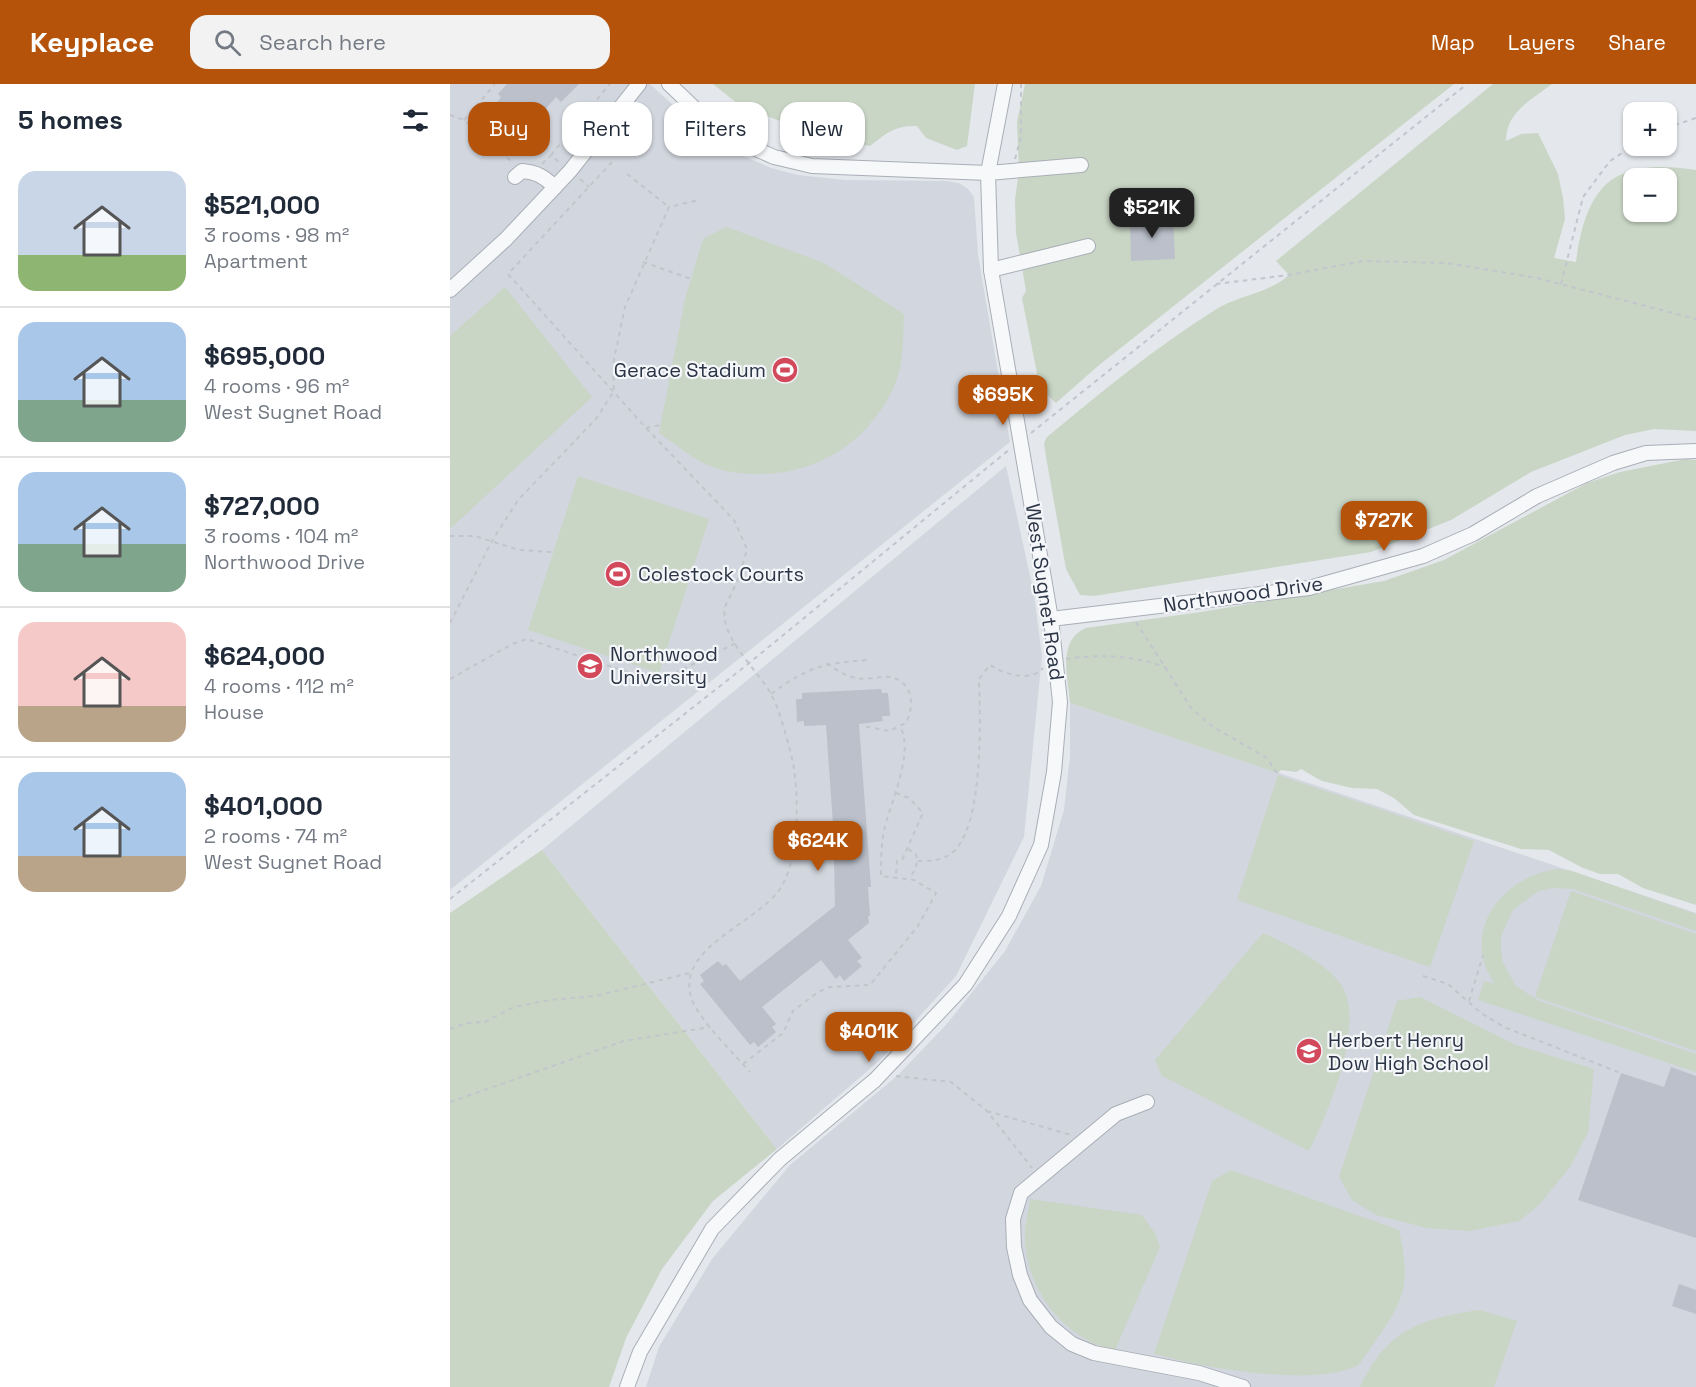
<!DOCTYPE html>
<html lang="en">
<head>
<meta charset="utf-8">
<style>
  body { margin:0; font-family:"Space Grotesk",sans-serif; background:#f2f2f3; color:#1f2937; height:100vh; display:flex; flex-direction:column; font-size:22px; white-space:nowrap }
  * { box-sizing:border-box; margin:0 }
  p { font-size:20px; color:#747a83 }
  .icon { flex:none; width:33px; height:33px; fill:none; stroke:currentColor; stroke-width:2; stroke-linecap:round; stroke-linejoin:round }
  .map { position:relative; flex:1; overflow:hidden }
  .side { display:flex; flex-direction:column; background:#fff; width:450px }
  .side>* { flex:none }
  .guide { position:absolute; left:18px; top:18px; width:570px; height:54px; display:flex; gap:12px }
  .tools { position:absolute; left:1173px; top:18px; display:grid; gap:12px }
  .tools a { display:grid; place-items:center; width:54px; height:54px; border-radius:12px; background:#fff; box-shadow:0 2px 4px #0004; font-size:30px }
  .price { position:absolute; translate:-50% -51px; padding:0 14px; border-radius:12px; background:#b45309; color:#fff; font-size:20px; line-height:39px; filter:drop-shadow(0 2px 3px #0008) }
  .price::after { content:''; position:absolute; left:50%; top:36px; width:18px; height:14px; margin-left:-9px; background:inherit; clip-path:polygon(0 0,100% 0,50% 100%) }
  .price.on { background:#222; color:#fff }
  ul { padding:0; list-style:none }
  li { display:flex; align-items:center; gap:18px; height:150px; padding:0 18px }
  li+li { border-top:2px solid #e0e1e3 }
  li span { display:grid; place-items:center; flex:none; width:168px; height:120px; border-radius:18px; color:#555 }
  li>.icon { margin-inline-start:auto }
  span .icon { width:72px; height:72px; fill:#fffc; stroke-width:1 }
  li b { font-size:26px }
  h2 { display:flex; justify-content:space-between; align-items:center; height:72px; padding:0 18px; font-size:26px }
  .tag { padding:0 21px; border-radius:18px; background:#fff; box-shadow:0 2px 4px #0004; font-size:21px; line-height:54px }
  .tag.on { background:#b45309; color:#fff }
  header { display:flex; align-items:center; gap:36px; box-sizing:border-box; height:84px; padding:0 30px; background:#b45309; color:#fff }
  header strong { font-size:28px }
  nav { display:flex; gap:33px; margin-inline-start:auto; font-size:21px }
  .search { width:420px; height:54px; background:#f2f2f3; display:flex; align-items:center; gap:15px; box-sizing:border-box; padding:0 21px; border-radius:18px; color:#747a83; font-size:22px }
  main { display:flex; flex:1; min-height:0 }
  .map>svg:first-child { display:block }
  .built { fill:#d2d6de }
  .green { fill:#c9d6c5; fill-rule:evenodd }
  .building { fill:#bbc0ca }
  .lines { fill:none; stroke-linecap:round; stroke-linejoin:round }
  .minor-casing { stroke:#a9aeb7; stroke-width:16 }
  .path { stroke:#c2c5cb; stroke-width:2; stroke-dasharray:4.5 4.5; stroke-linecap:butt }
  .minor { stroke:#f7f8fa; stroke-width:14 }
  .labels { text-anchor:middle; dominant-baseline:central; stroke-width:4.5; stroke-linejoin:round; paint-order:stroke }
  .poi-label { font-size:20px; fill:#2b3445; stroke:#f4f6f9; text-anchor:start }
  .street-label { font-size:20px; fill:#2b3445; stroke:#f4f6f9 }
</style>
</head>
<body>
<header>
<strong>Keyplace</strong>
<div class="search"><svg class="icon" aria-label="search" viewBox="0 0 24 24"><circle cx="10" cy="10" r="6"/><path d="M15 15l6 6"/></svg>Search here</div>
<nav><a>Map</a><a>Layers</a><a>Share</a></nav>
</header>
<main>
<section class="side">
<h2>5 homes<svg class="icon" aria-label="filters" viewBox="0 0 24 24"><path d="M4 7h16M4 17h16"/><circle cx="9" cy="7" r="2"/><circle cx="15" cy="17" r="2"/></svg></h2>
<ul>
<li><span style="background:linear-gradient(#c9d6e8 70%,#8fb573 0)"><svg class="icon" aria-label="home" viewBox="0 0 24 24"><path d="M3 11l9-7 9 7M6 9v11h12V9"/></svg></span><div><b>$521,000</b><p>3 rooms · 98 m²</p><p>Apartment</p></div></li>
<li><span style="background:linear-gradient(#a9c7e8 65%,#7fa58c 0)"><svg class="icon" aria-label="home" viewBox="0 0 24 24"><path d="M3 11l9-7 9 7M6 9v11h12V9"/></svg></span><div><b>$695,000</b><p>4 rooms · 96 m²</p><p>West Sugnet Road</p></div></li>
<li><span style="background:linear-gradient(#a9c7e8 60%,#7fa58c 0)"><svg class="icon" aria-label="home" viewBox="0 0 24 24"><path d="M3 11l9-7 9 7M6 9v11h12V9"/></svg></span><div><b>$727,000</b><p>3 rooms · 104 m²</p><p>Northwood Drive</p></div></li>
<li><span style="background:linear-gradient(#f6c9c9 70%,#b9a48a 0)"><svg class="icon" aria-label="home" viewBox="0 0 24 24"><path d="M3 11l9-7 9 7M6 9v11h12V9"/></svg></span><div><b>$624,000</b><p>4 rooms · 112 m²</p><p>House</p></div></li>
<li><span style="background:linear-gradient(#a9c7e8 70%,#b9a48a 0)"><svg class="icon" aria-label="home" viewBox="0 0 24 24"><path d="M3 11l9-7 9 7M6 9v11h12V9"/></svg></span><div><b>$401,000</b><p>2 rooms · 74 m²</p><p>West Sugnet Road</p></div></li>
</ul>
</section>
<div class="map">
<svg width="1246" height="1303" viewBox="0 0 1246 1303">
  <rect width="100%" height="100%" fill="#e4e7ec"/>
  <!-- built -->
  <g class="built">
    <path d="M 0,0 L 200,0 L 257,52 L 279,66 L 321,84 L 348,91 L 395,96 L 496,97 L 509,99 L 518,105 L 524,113 L 528,171 L 560,358 L 0,806 Z"/>
    <path d="M 556,382 L 584,510 L 592,572 L 574,753 L 506,892 L 430,976 L 327,1065 L 92,766 Z"/>
    <path d="M 620,619 L 1246,829 L 1246,1303 L 196,1303 L 209,1263 L 262,1175 L 340,1081 L 447,992 L 496,941 L 555,867 L 591,802 L 614,726 L 620,672 Z"/>
  </g>
  <!-- green -->
  <g class="green">
    <path d="M 263,0 L 525,0 L 517,62 L 507,66 L 476,54 L 467,42 C 446,41 436,49 420,62 L 376,54 L 322,34 L 288,20 Z"/>
    <path d="M 575,0 L 1004,0 L 648,282 L 606,319 L 590,304 L 572,214 L 576,207 L 566,149 L 565,116 L 569,86 L 567,38 Z"/>
    <path d="M 1043,0 L 1102,0 C 1081,16 1056,28 1056,57 L 1071,50 L 1088,49 L 1108,90 L 1113,114 L 1115,135 L 1104,174 L 1126,178 C 1137,98 1165,74 1246,86 L 1246,347 L 1204,345 L 1175,351 L 1081,388 L 1001,436 L 921,468 L 644,512 L 630,511 L 616,485 L 596,373 L 594,359 L 597,353 C 651,308 706,263 765,226 C 788,211 818,210 839,191 L 826,177 ZM 1184,94 L 1216,94 L 1216,128 L 1184,128 Z"/>
    <path d="M 277,143 L 374,179 L 454,230 C 453,255 454,285 442,307 C 416,359 367,390 309,390 C 292,390 271,388 255,380 C 239,372 224,359 209,349 L 235,215 L 253,155 Z"/>
    <path d="M 55,203 L 142,313 L 0,445 L 0,252 Z"/>
    <path d="M 1236,375 L 1246,376 L 1246,821 L 1193,804 L 1168,790 L 1150,790 L 1133,784 L 1099,766 L 1071,765 L 964,731 L 944,714 L 927,705 L 902,704 L 872,697 L 851,685 L 846,688 L 831,686 L 828,689 L 620,619 C 618,593 607,556 636,544 L 751,528 L 934,497 L 994,476 L 1137,399 L 1170,388 Z"/>
    <path d="M 128,392 L 259,435 L 209,589 L 78,546 Z"/>
    <path d="M 828,691 L 1024,757 L 980,883 L 787,816 Z"/>
    <path d="M 92,766 L 327,1065 L 263,1117 L 212,1185 L 176,1254 L 159,1303 L 0,1303 L 0,829 Z"/>
    <path d="M 1108,785 L 1122,787 L 1246,830 L 1246,847 L 1123,805 L 1103,804 L 1088,807 L 1063,826 L 1051,852 L 1051,866 L 1053,879 L 1066,902 L 1089,917 L 1246,970 L 1246,988 L 1028,916 L 1034,897 L 1045,900 C 1008,849 1053,791 1108,785 Z"/>
    <path d="M 1121,807 L 1246,850 L 1246,967 L 1085,913 Z"/>
    <path d="M 813,849 C 838,861 884,881 895,908 C 912,949 878,1029 859,1067 L 712,992 L 705,976 Z"/>
    <path d="M 970,913 L 1066,961 L 1144,985 L 1138,1048 L 1120,1083 L 1089,1121 L 1069,1137 L 1019,1147 L 977,1144 L 926,1131 L 902,1116 L 889,1093 L 947,917 Z"/>
    <path d="M 781,1086 L 949,1146 C 959,1191 958,1211 931,1249 C 923,1259 916,1273 907,1282 C 859,1303 756,1284 704,1270 L 762,1097 Z"/>
    <path d="M 580,1115 L 692,1131 L 706,1151 L 710,1163 L 665,1266 C 657,1263 647,1262 639,1257 C 599,1236 573,1191 575,1147 C 576,1136 579,1125 580,1115 Z"/>
    <path d="M 1030,1226 L 1067,1237 L 1044,1303 L 910,1303 C 936,1246 972,1234 1030,1226 Z"/>
  </g>
  <!-- building -->
  <g class="building">
    <path d="M 57,0 L 129,0 L 111,18 L 106,13 L 85,37 L 89,41 L 69,65 L 34,36 L 51,13 L 48,10 Z"/>
    <path d="M 723,133 L 725,175 L 681,177 L 680,135 Z"/>
    <path d="M 431,605 L 432,609 L 438,609 L 440,632 L 432,632 L 433,637 L 409,640 L 421,803 L 418,803 L 420,832 L 418,832 L 419,839 L 398,856 L 412,874 L 407,877 L 412,882 L 394,897 L 390,891 L 386,895 L 371,876 L 312,923 L 326,940 L 322,943 L 326,948 L 308,963 L 304,958 L 300,961 L 250,900 L 254,897 L 250,891 L 268,877 L 273,882 L 276,880 L 290,897 L 385,822 L 384,775 L 366,773 L 365,766 L 360,766 L 359,752 L 364,752 L 365,744 L 383,740 L 376,641 L 354,642 L 354,637 L 347,638 L 346,615 L 352,615 L 352,609 Z"/>
    <path d="M 1221,983 L 1246,992 L 1246,1154 L 1128,1116 L 1171,989 L 1214,1003 Z"/>
    <path d="M 1229,1200 L 1246,1206 L 1246,1230 L 1222,1222 Z"/>
  </g>
  <g class="lines">
    <defs>
      <g id="minor">
        <path d="M 219,0 L 256,35 L 290,58 L 324,73 L 362,82 L 538,89 L 631,81"/>
        <path d="M 65,93 L 72,87 C 87,88 94,93 105,103"/>
        <path d="M 541,186 L 638,162"/>
        <path d="M 0,206 L 56,155 L 120,87 L 189,0"/>
        <path d="M 601,535 L 859,504 L 973,472 L 1023,450 L 1087,412 L 1163,379 L 1196,369 L 1246,367"/>
        <path d="M 697,1018 L 666,1030 L 571,1109 L 563,1135 L 564,1163 L 570,1191 L 580,1216 L 601,1243 L 622,1260 L 644,1269 L 749,1289 L 793,1303"/>
        <path d="M 177,1303 L 190,1268 L 262,1145 L 330,1075 L 425,996 L 515,901 L 559,832 L 591,761 L 604,688 L 610,618 L 601,535 L 541,186 L 538,89 L 555,0"/>
      </g>
    </defs>
    <!-- minor casing -->
    <use href="#minor" class="minor-casing"/>
    <!-- path -->
    <g class="path">
      <path d="M 0,31 L 14,36 L 62,78"/>
      <path d="M 14,36 L 45,0"/>
      <path d="M 1216,44 L 1246,34"/>
      <path d="M 101,71 L 160,0"/>
      <path d="M 565,75 L 571,53 L 571,0"/>
      <path d="M 162,78 L 58,190 L 196,344 L 284,436 L 297,465 C 293,480 289,494 282,508 C 280,513 276,519 275,524 C 269,553 308,586 321,610 C 330,626 339,661 343,679 C 349,712 349,770 333,800 C 313,838 226,861 241,913 C 247,934 285,971 300,988"/>
      <path d="M 92,80 L 101,71 L 111,80"/>
      <path d="M 177,90 L 219,123"/>
      <path d="M 130,95 L 139,103"/>
      <path d="M 193,178 L 241,195"/>
      <path d="M 766,200 L 839,191 L 913,177 L 997,179 L 1087,194 L 1246,235"/>
      <path d="M 1111,200 L 1133,113 L 1160,77 L 1184,61"/>
      <path d="M 196,344 L 210,341"/>
      <path d="M 581,349 L 1017,0"/>
      <path d="M 0,452 L 25,452 L 69,466 L 102,468"/>
      <path d="M 686,538 L 741,624 L 763,643 L 817,674 L 828,691"/>
      <path d="M 0,539 L 42,457 L 68,416 L 146,335 L 164,307 L 163,280 L 175,223 L 219,123 L 249,116"/>
      <path d="M 616,575 C 650,570 685,571 717,584"/>
      <path d="M 377,579 C 386,586 395,592 406,594 C 418,597 433,590 444,594 C 464,601 464,623 456,639 L 439,647 L 413,642"/>
      <path d="M 0,595 L 62,560 L 77,555 L 205,597 L 217,593 L 286,559"/>
      <path d="M 321,610 C 357,583 374,579 418,576"/>
      <path d="M 446,709 L 459,714 L 473,729 L 452,776 L 447,777 L 446,791"/>
      <path d="M 458,765 L 466,770 C 468,780 466,786 459,794"/>
      <path d="M 468,777 C 478,777 490,777 499,771 C 535,749 530,632 529,595 L 540,581 C 555,590 580,599 593,584"/>
      <path d="M 0,815 L 298,580 L 560,365"/>
      <path d="M 973,892 L 998,900 L 1031,929 L 1054,943 L 1168,988"/>
      <path d="M 1019,917 L 1033,871"/>
      <path d="M 0,945 L 16,939 L 35,938 L 64,923 L 100,916 L 145,912 L 240,889"/>
      <path d="M 293,980 L 333,949 L 343,927 L 368,908 L 380,903 L 420,901 L 468,842 L 486,809 L 464,796 L 431,792 C 431,777 431,762 434,746 C 440,720 465,667 450,643"/>
      <path d="M 446,992 L 501,998 L 537,1027 L 582,1084"/>
      <path d="M 0,1018 L 174,957 L 260,943"/>
      <path d="M 537,1027 L 621,1051"/>
    </g>
    <!-- minor -->
    <use href="#minor" class="minor"/>
  </g>
  <!-- icons -->
  <defs>
    <symbol id="stadium-disc" viewBox="-11 -11 22 22"><circle r="9.5" fill="#d1495b" stroke="#f4f6f9"/><path d="M0-5a6.5 5 0 1 0 0 10a6.5 5 0 1 0 0-10ZM-3.5-1.8h7v3.6h-7Z" fill="#fff"/></symbol>
    <symbol id="university-disc" viewBox="-11 -11 22 22"><circle r="9.5" fill="#d1495b" stroke="#f4f6f9"/><path d="M0-5L7-2L0 1L-7-2ZM-4 1L0 2.5L4 1V4Q0 6-4 4Z" fill="#fff"/></symbol>
    <symbol id="school-disc" viewBox="-11 -11 22 22"><circle r="9.5" fill="#d1495b" stroke="#f4f6f9"/><path d="M0-5L7-2L0 1L-7-2ZM-4 1L0 2.5L4 1V4Q0 6-4 4Z" fill="#fff"/></symbol>
  </defs>
  <g fill-rule="evenodd">
    <use href="#stadium-disc" x="320" y="271" width="30" height="30"/>
    <use href="#stadium-disc" x="153" y="475" width="30" height="30"/>
    <use href="#university-disc" x="125" y="567" width="30" height="30"/>
    <use href="#school-disc" x="844" y="952" width="30" height="30"/>
  </g>
  <g class="labels">
    <!-- poi labels -->
    <g class="poi-label">
      <text x="316" y="286" text-anchor="end">Gerace Stadium</text>
      <text x="188" y="490">Colestock Courts</text>
      <text x="160" y="570">Northwood<tspan x="160" dy="23">University</tspan></text>
      <text x="878" y="956">Herbert Henry<tspan x="878" dy="23">Dow High School</tspan></text>
    </g>
    <!-- street labels -->
    <g class="street-label">
      <text transform="translate(595 508) rotate(82)">West Sugnet Road</text>
      <text transform="translate(793 510) rotate(-8)">Northwood Drive</text>
    </g>
  </g>
</svg>
<div class="tools">
<a>+</a>
<a>−</a>
</div>
<b class="price on" style="left:702px;top:155px">$521K</b>
<b class="price" style="left:553px;top:342px">$695K</b>
<b class="price" style="left:934px;top:468px">$727K</b>
<b class="price" style="left:368px;top:788px">$624K</b>
<b class="price" style="left:419px;top:979px">$401K</b>
<div class="guide">
<a class="tag on">Buy</a>
<a class="tag">Rent</a>
<a class="tag">Filters</a>
<a class="tag">New</a>
</div>
</div>
</main>
</body>
</html>
